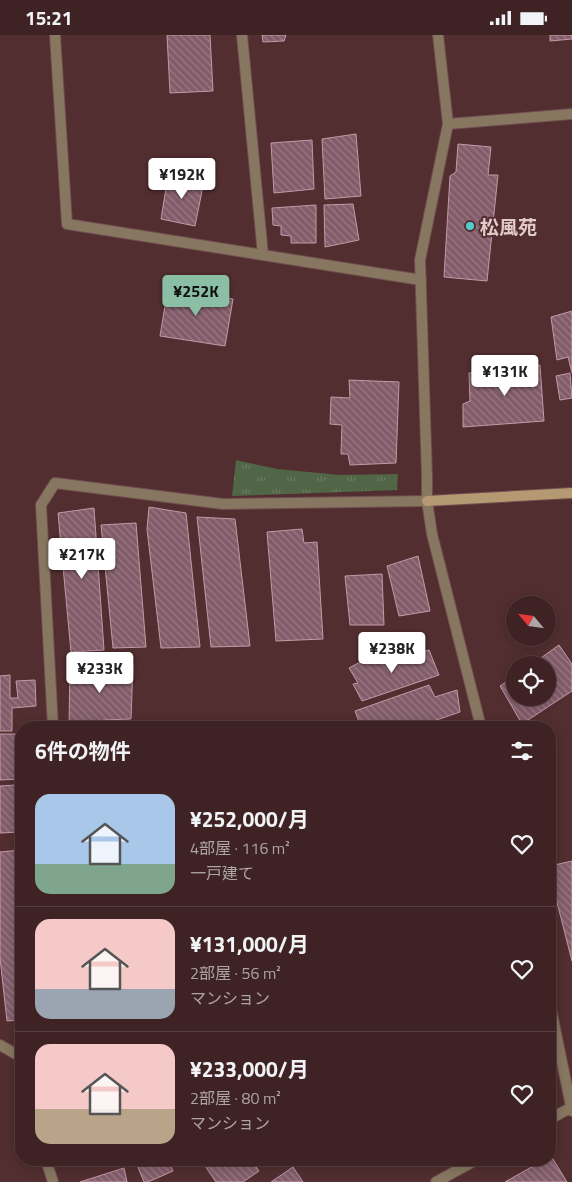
<!DOCTYPE html>
<html lang="ja">
<head>
<meta charset="utf-8">
<style>
  body { margin:0; font-family:"Titillium Web","Noto Sans JP",sans-serif; background:#452a2c; color:#f1f3f6; height:100vh; display:flex; flex-direction:column; font-size:19px; white-space:nowrap }
  * { box-sizing:border-box; margin:0 }
  p { font-size:16px; color:#ada4a6 }
  .icon { flex:none; width:28px; height:28px; fill:none; stroke:currentColor; stroke-width:2; stroke-linecap:round; stroke-linejoin:round }
  .map { position:relative; flex:1; overflow:hidden }
  .sheet { position:absolute; left:15px; top:686px; width:541px; height:445px; display:flex; flex-direction:column; background:#3e2224; border-radius:20px; box-shadow:0 2px 12px #0003,0 0 0 1px #573f41 }
  .sheet>* { flex:none }
  .needle { width:32px; rotate:299deg }
  .buttons { position:absolute; left:506px; top:561px; display:grid; gap:10px }
  .buttons a { display:grid; place-items:center; width:50px; height:50px; border-radius:50%; background:#3e2224; box-shadow:0 2px 12px #0003,0 0 0 1px #573f41; font-size:25px }
  .price { position:absolute; translate:-50% -42px; padding:0 11px; border-radius:5px; background:#fff; color:#222; font-size:16px; line-height:32px; filter:drop-shadow(0 1px 2px #0008) }
  .price::after { content:''; position:absolute; left:50%; top:30px; width:15px; height:11px; margin-left:-8px; background:inherit; clip-path:polygon(0 0,100% 0,50% 100%) }
  .price.current { background:#8abfa5; color:#111 }
  ul { padding:0; list-style:none }
  li { display:flex; align-items:center; gap:15px; height:125px; padding:0 20px }
  li+li { border-top:1px solid #573f41 }
  li span { display:grid; place-items:center; flex:none; width:140px; height:100px; border-radius:15px; color:#555 }
  li>.icon { margin-inline-start:auto }
  span .icon { width:60px; height:60px; fill:#fffc; stroke-width:1 }
  li b { font-size:21px }
  h2 { display:flex; justify-content:space-between; align-items:center; height:60px; padding:0 20px; font-size:21px }
  .status { display:flex; justify-content:space-between; align-items:center; height:35px; padding:0 25px; background:#3e2224; direction:ltr }
  .status svg { height:14px; fill:currentColor }
  .map>svg:first-child { display:block }
  .grass { fill:url(#grass-tufts) }
  .building { fill:url(#building-back-hatch); stroke:#c499a8 }
  .lines { fill:none; stroke-linecap:round; stroke-linejoin:round }
  .street-casing { stroke:#6f4d4f; stroke-width:12 }
  .secondary-casing { stroke:#6f4d4f; stroke-width:12 }
  .street { stroke:#887760; stroke-width:10 }
  .secondary { stroke:#b49973; stroke-width:10 }
  .poi-dot { fill:#52cdcd; stroke:#522e30; stroke-width:2 }
  .labels { text-anchor:middle; dominant-baseline:central; stroke-width:4; stroke-linejoin:round; paint-order:stroke }
  .poi-label { font-size:19px; font-weight:bold; fill:#e3cbcc; stroke:#522e30; text-anchor:start }
</style>
</head>
<body>
<div class="status"><b>15:21</b><svg viewBox="0 0 49 12"><path d="M0 12V9h3v3zM5 12V6h3v6zM10 12V3h3v9zM15 12V0h3v12zM26 1h20v11H26zM47 4h2v5h-2z"/></svg></div>
<div class="map">
<svg width="572" height="1147" viewBox="0 0 572 1147">
  <defs>
    <pattern id="grass-tufts" width="24" height="20" patternUnits="userSpaceOnUse" patternTransform="scale(1.25)"><rect width="24" height="20" fill="#506646"/><path d="M3 7l-1-3M5 7V3M7 7l1-3M15 17l-1-3M17 17v-4M19 17l1-3" fill="none" stroke="#697b60"/></pattern>
    <pattern id="building-back-hatch" width="6" height="6" patternUnits="userSpaceOnUse" patternTransform="scale(1.25)"><rect width="6" height="6" fill="#835c6a"/><path d="M-1 5l2 2M0 0l6 6M5-1l2 2" fill="none" stroke="#9a7985"/></pattern>
  </defs>
  <rect width="100%" height="100%" fill="#522e30"/>
  <!-- grass -->
  <path class="grass" d="M 236,425 L 277,434 L 340,440 L 398,439 L 397,455 L 232,461 Z"/>
  <!-- building -->
  <g class="building">
    <path d="M 167,0 L 210,0 L 213,56 L 170,58 Z"/>
    <path d="M 262,0 L 286,0 L 284,6 L 263,7 Z"/>
    <path d="M 550,0 L 572,0 L 572,4 L 550,6 Z"/>
    <path d="M 356,99 L 361,161 L 325,164 L 322,104 Z"/>
    <path d="M 312,105 L 314,154 L 274,158 L 271,108 Z"/>
    <path d="M 458,109 L 491,112 L 488,140 L 498,140 L 487,246 L 444,242 L 450,141 L 456,137 Z"/>
    <path d="M 168,141 L 204,146 L 195,191 L 161,184 Z"/>
    <path d="M 353,169 L 359,205 L 325,212 L 324,170 Z"/>
    <path d="M 316,170 L 316,208 L 291,208 L 291,201 L 281,200 L 281,191 L 273,190 L 272,173 Z"/>
    <path d="M 168,253 L 233,264 L 225,311 L 160,301 Z"/>
    <path d="M 572,276 L 572,338 L 568,322 L 557,325 L 551,282 Z"/>
    <path d="M 540,330 L 544,386 L 463,392 L 463,369 L 470,366 L 469,338 Z"/>
    <path d="M 570,338 L 572,363 L 560,365 L 556,341 Z"/>
    <path d="M 349,345 L 399,347 L 396,428 L 350,430 L 348,419 L 341,419 L 342,390 L 330,389 L 331,362 L 350,363 Z"/>
    <path d="M 149,472 L 186,478 L 200,612 L 161,613 L 147,494 Z"/>
    <path d="M 94,473 L 104,615 L 71,617 L 58,478 Z"/>
    <path d="M 197,482 L 235,484 L 250,611 L 211,612 Z"/>
    <path d="M 136,488 L 146,612 L 113,613 L 101,490 Z"/>
    <path d="M 302,494 L 304,508 L 317,507 L 323,604 L 276,606 L 267,497 Z"/>
    <path d="M 418,521 L 430,576 L 399,581 L 387,531 Z"/>
    <path d="M 382,539 L 384,590 L 350,590 L 345,541 Z"/>
    <path d="M 559,610 L 572,629 L 572,656 L 522,689 L 500,651 L 515,641 L 515,662 L 548,662 L 548,630 L 531,630 Z"/>
    <path d="M 429,615 L 439,640 L 362,666 L 353,649 L 358,648 L 349,633 L 379,617 L 383,628 Z"/>
    <path d="M 133,629 L 131,684 L 103,685 L 104,692 L 69,692 L 70,630 Z"/>
    <path d="M 10,640 L 10,663 L 18,663 L 16,646 L 35,645 L 36,671 L 12,673 L 12,696 L 0,696 L 0,641 Z"/>
    <path d="M 429,650 L 435,662 L 457,655 L 460,677 L 416,692 L 361,692 L 355,676 Z"/>
    <path d="M 0,699 L 21,699 L 21,744 L 0,745 Z"/>
    <path d="M 15,750 L 20,797 L 0,798 L 0,751 Z"/>
    <path d="M 21,815 L 21,985 L 7,986 L 0,923 L 0,817 Z"/>
    <path d="M 572,826 L 572,926 L 550,840 L 550,831 Z"/>
    <path d="M 551,1121 L 567,1147 L 505,1147 L 544,1125 L 550,1125 Z"/>
    <path d="M 135,1125 L 168,1125 L 173,1136 L 148,1147 L 144,1147 Z"/>
    <path d="M 201,1125 L 251,1125 L 259,1136 L 243,1147 L 216,1147 Z"/>
    <path d="M 293,1132 L 303,1147 L 271,1147 Z"/>
    <path d="M 124,1133 L 127,1147 L 80,1147 Z"/>
  </g>
  <g class="lines">
    <defs>
      <g id="street">
        <path d="M 55,0 L 67,189 L 421,245"/>
        <path d="M 242,0 L 263,220"/>
        <path d="M 438,0 L 448,89 L 420,225 L 427,442 L 427,466 L 432,499 L 481,692"/>
        <path d="M 448,89 L 572,79"/>
        <path d="M 53,692 L 41,470 L 55,448 L 223,469 L 427,466"/>
        <path d="M 550,969 L 572,1076"/>
        <path d="M 0,1010 L 21,1022"/>
        <path d="M 550,1084 L 572,1072"/>
        <path d="M 46,1125 L 53,1147"/>
        <path d="M 436,1147 L 476,1125"/>
      </g>
      <path id="secondary" d="M 427,466 L 572,458"/>
    </defs>
    <!-- street casing -->
    <use href="#street" class="street-casing"/>
    <!-- secondary casing -->
    <use href="#secondary" class="secondary-casing"/>
    <!-- street -->
    <use href="#street" class="street"/>
    <!-- secondary -->
    <use href="#secondary" class="secondary"/>
  </g>
  <!-- markers -->
  <circle class="poi-dot" cx="470" cy="191" r="5"/>
  <g class="labels">
    <!-- poi labels -->
    <g class="poi-label">
      <text x="480" y="191">松風苑</text>
    </g>
  </g>
</svg>
<div class="buttons">
<a><svg class="needle" viewBox="-14 -14 28 28"><path d="M0-13l5 13h-10z" fill="#e53935"/><path d="M0 13l5-13h-10z" fill="#ada4a6"/></svg></a>
<a><svg class="icon" aria-label="locate" viewBox="0 0 24 24"><circle cx="12" cy="12" r="6"/><path d="M12 2v4M12 18v4M2 12h4M18 12h4"/></svg></a>
</div>
<b class="price" style="left:182px;top:165px">¥192K</b>
<b class="price current" style="left:196px;top:282px">¥252K</b>
<b class="price" style="left:505px;top:362px">¥131K</b>
<b class="price" style="left:82px;top:545px">¥217K</b>
<b class="price" style="left:392px;top:639px">¥238K</b>
<b class="price" style="left:100px;top:659px">¥233K</b>
<section class="sheet">
<h2>6件の物件<svg class="icon" aria-label="filters" viewBox="0 0 24 24"><path d="M4 7h16M4 17h16"/><circle cx="9" cy="7" r="2"/><circle cx="15" cy="17" r="2"/></svg></h2>
<ul>
<li><span style="background:linear-gradient(#a9c7e8 70%,#7fa58c 0)"><svg class="icon" aria-label="home" viewBox="0 0 24 24"><path d="M3 11l9-7 9 7M6 9v11h12V9"/></svg></span><div><b>¥252,000/月</b><p>4部屋 · 116 m²</p><p>一戸建て</p></div><svg class="icon" aria-label="heart" viewBox="0 0 24 24"><path d="M12 20l-8-8c-3-5 5-10 8-4 3-6 11-1 8 4z"/></svg></li>
<li><span style="background:linear-gradient(#f6c9c9 70%,#9aa5b1 0)"><svg class="icon" aria-label="home" viewBox="0 0 24 24"><path d="M3 11l9-7 9 7M6 9v11h12V9"/></svg></span><div><b>¥131,000/月</b><p>2部屋 · 56 m²</p><p>マンション</p></div><svg class="icon" aria-label="heart" viewBox="0 0 24 24"><path d="M12 20l-8-8c-3-5 5-10 8-4 3-6 11-1 8 4z"/></svg></li>
<li><span style="background:linear-gradient(#f6c9c9 65%,#b9a48a 0)"><svg class="icon" aria-label="home" viewBox="0 0 24 24"><path d="M3 11l9-7 9 7M6 9v11h12V9"/></svg></span><div><b>¥233,000/月</b><p>2部屋 · 80 m²</p><p>マンション</p></div><svg class="icon" aria-label="heart" viewBox="0 0 24 24"><path d="M12 20l-8-8c-3-5 5-10 8-4 3-6 11-1 8 4z"/></svg></li>
</ul>
</section>
</div>
</body>
</html>
